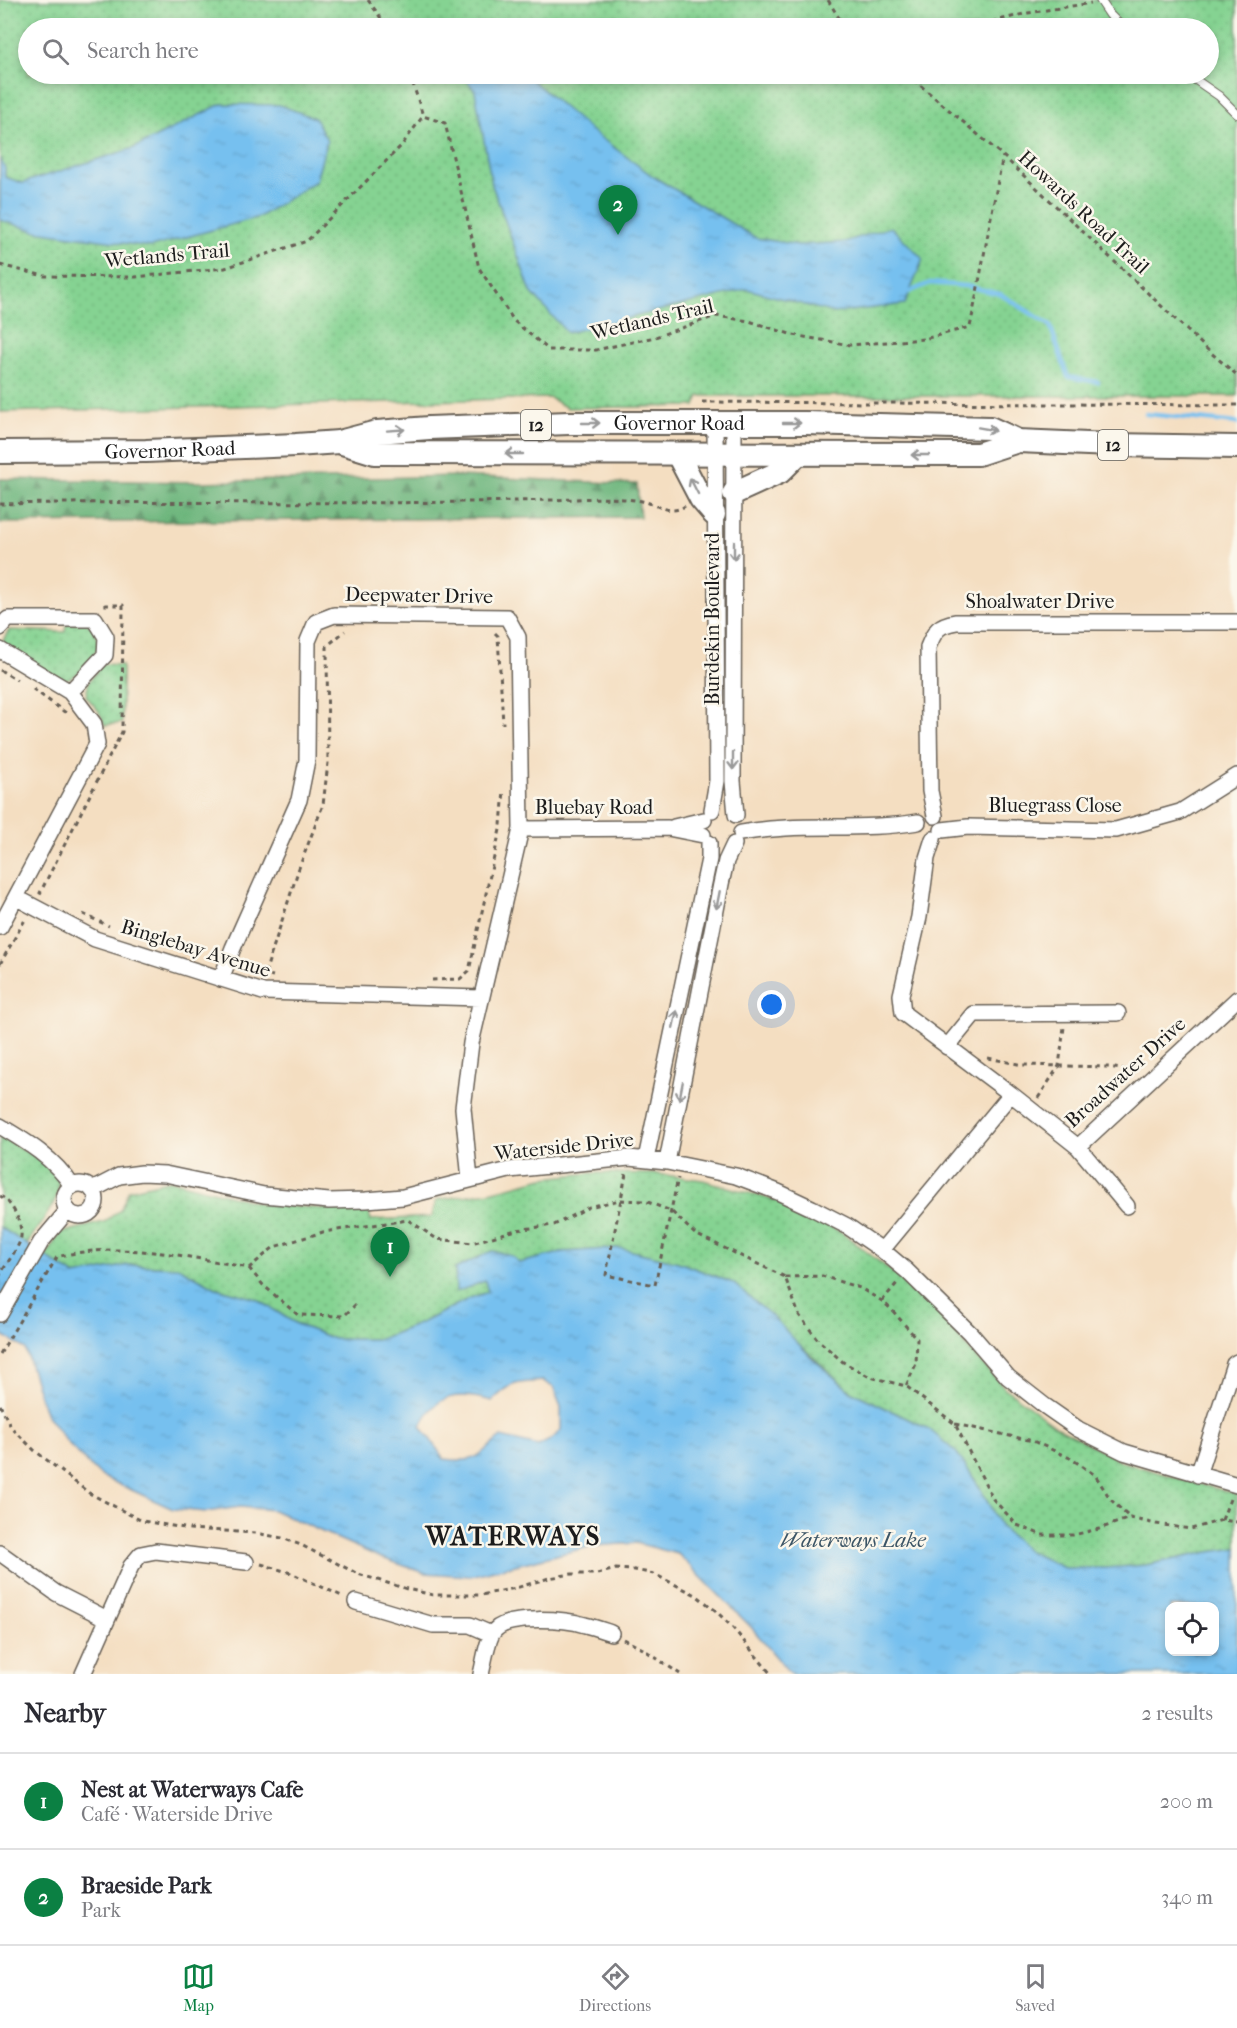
<!DOCTYPE html>
<meta charset="utf-8">
<style>
:root{--surface:#fff;--page:#f2f2f3;--text:#2b2b33;--muted:#7c7c81;--line:#e1e1e2;--accent:#0b8043}
body{margin:0;font-family:"IM FELL French Canon",serif;background:var(--page);color:var(--text)}
.controls{position:absolute;right:18px;bottom:18px;display:grid;overflow:hidden;border-radius:12px;box-shadow:0 3px 9px #0003}
.controls button{width:54px;height:54px;display:grid;place-items:center;padding:0;border:0;border-bottom:2px solid var(--line);background:var(--surface);color:var(--text);font:30px sans-serif}
.you{position:absolute;left:772px;top:1005px;width:21px;height:21px;margin:-15px;border:4px solid #fff;border-radius:50%;background:#1a73e8;box-shadow:0 0 0 9px #1a73e833}
.badge{display:grid;place-items:center;width:39px;height:39px;border-radius:50%;background:var(--accent);color:#fff;font-size:20px;font-weight:700}
.pin{position:absolute;translate:-50% -50px;filter:drop-shadow(0 2px 3px #0008)}
.pin::after{content:'';position:absolute;top:32px;width:21px;height:18px;background:inherit;clip-path:polygon(0 0,100% 0,50% 100%)}
.list{margin:0;padding:0;list-style:none}
h2{display:flex;justify-content:space-between;align-items:center;height:78px;margin:0;padding:0 24px;font-size:26px}
h2 small{font-size:20px;font-weight:400;color:var(--muted)}
.list li{display:grid;grid-template-columns:39px 1fr auto;gap:18px;align-items:center;box-sizing:border-box;height:96px;padding:0 24px;border-top:2px solid var(--line)}
.list b{display:block;font-size:22px;white-space:nowrap}
.list p{margin:0;font-size:20px;white-space:nowrap;color:var(--muted)}
.list em{font-size:20px;font-style:normal;color:var(--muted)}
.icon{flex:none;width:33px;height:33px;fill:none;stroke:currentColor;stroke-width:2;stroke-linecap:round;stroke-linejoin:round}
.map{position:relative;flex:none;width:1237px;height:1674px;overflow:hidden}
.search{position:absolute;background:var(--surface);box-shadow:0 3px 9px #0003;left:18px;right:18px;top:18px;height:66px;display:flex;align-items:center;gap:15px;box-sizing:border-box;padding:0 21px;border-radius:33px;color:var(--muted);font-size:22px}
.sheet{height:270px;background:var(--surface)}
nav{display:flex;justify-content:space-around;align-items:center;box-sizing:border-box;height:84px;border-top:2px solid var(--line);background:var(--surface);font-size:16px;color:var(--muted)}
nav a{display:grid;justify-items:center;gap:3px}
nav .on{color:var(--accent)}
.map>svg:first-child{display:block}
.forest{fill:url(#forest-firs);stroke:#44684c;stroke-width:1.5}
.park{fill:url(#park-dots);stroke:#507857;stroke-width:1.5;fill-rule:evenodd}
.water{fill:url(#water-ripples);stroke:#496e86;stroke-width:1.5;fill-rule:evenodd}
.lines{fill:none;stroke-linecap:round;stroke-linejoin:round}
.stream{stroke:#76c0ef;stroke-width:4.5}
.lane-casing{stroke:#686056;stroke-width:10}
.street-casing{stroke:#686056;stroke-width:18}
.primary-casing{stroke:#686056;stroke-width:26}
.path{stroke:#686056;stroke-width:3;stroke-dasharray:4.5 4.5;stroke-linecap:butt}
.lane{stroke:#fff;stroke-width:8}
.street{stroke:#fff;stroke-width:15}
.primary{stroke:#fff;stroke-width:22}
.oneway{stroke:#999}
.labels{text-anchor:middle;stroke-width:5;stroke-linejoin:round;paint-order:stroke}
.shield{fill:#fbf7ec;stroke:#5f5e5a;stroke-width:1.5}
.shield-label{font-size:18px;font-weight:bold;fill:#1c1c1c}
.street-label{font-size:20px;fill:#1c1c1c;stroke:#fbf7ec}
.water-label{font-size:21px;font-style:italic;fill:#3c5566;stroke:#fbf7ec}
.district-label{font-size:26px;font-weight:bold;letter-spacing:1.5px;fill:#1c1c1c;stroke:#fbf7ec}
</style>
<div class="map">
<svg width="1237" height="1674" viewBox="0 0 1237 1674">
<defs>
<pattern id="forest-firs" width="22" height="20" patternUnits="userSpaceOnUse" patternTransform="scale(1.5)"><rect width="22" height="20" fill="#6cb57c"/><path d="M5 1l3.5 6h-7zM16 11l3.5 6h-7z" fill="#589265"/></pattern>
<pattern id="park-dots" width="8" height="8" patternUnits="userSpaceOnUse" patternTransform="scale(1.5)"><rect width="8" height="8" fill="#85d392"/><path d="M2 2h.1M6 6h.1" fill="none" stroke="#72b57d" stroke-width="1.8" stroke-linecap="round"/></pattern>
<pattern id="water-ripples" width="26" height="14" patternUnits="userSpaceOnUse" patternTransform="scale(1.5)"><rect width="26" height="14" fill="#76c0ef"/><path d="M2 4q2-2 4 0t4 0M15 11q2-2 4 0t4 0" fill="none" stroke="#66a4cc"/></pattern>
</defs>
<rect width="100%" height="100%" fill="#fbf7ec"/>
<filter id="ink" filterUnits="userSpaceOnUse"><feTurbulence type="fractalNoise" baseFrequency=".0167" numOctaves="2"/><feDisplacementMap in="SourceGraphic" scale="12" xChannelSelector="R" yChannelSelector="G"/><feConvolveMatrix kernelMatrix="1 2 1 2 8 2 1 2 1" color-interpolation-filters="sRGB"/></filter>
<filter id="wash" filterUnits="userSpaceOnUse"><feTurbulence type="fractalNoise" baseFrequency=".008" numOctaves="4" result="noise"/><feDisplacementMap in="SourceGraphic" scale="24" xChannelSelector="R" yChannelSelector="G"/><feGaussianBlur stdDeviation="1.35" result="paint"/><feColorMatrix in="noise" values="0 0 0 0 0 0 0 0 0 0 0 0 0 0 0 0 0 1.4 0 .05"/><feComposite in="paint" operator="in"/></filter>
<g filter="url(#wash)">
<rect width="100%" height="100%" fill="#f4dec1"/>
<path class="forest" d="M458 476 637 484 640 517 0 523V479L198 482Z"/>
<path class="park" d="M0 0H1237V396H699L695 406 567 408 550 398 0 412ZM28 28H1208V74H28Z
M87 623 95 629 99 646C90 661 79 680 60 680L8 651 3 640 9 630 65 632 66 624Z
M103 664 122 665V723L105 725 98 710 86 696 89 681Z
M0 1137 34 1155 59 1178C61 1204 38 1223 27 1245L0 1227Z
M591 1173 657 1174 703 1180 777 1201 841 1232 935 1305 966 1346 1005 1388 1057 1427 1123 1462 1184 1480 1237 1494V1548L1209 1552 1146 1565 1106 1568H1064L1027 1551 1001 1527 980 1488 929 1429 850 1391 733 1283 678 1262 619 1248 564 1252 519 1263 492 1251 455 1269 485 1281 489 1292 470 1298 421 1323 380 1339H334L296 1324 257 1299 216 1288 178 1267 128 1265 75 1276 45 1257 60 1233 104 1222 120 1210 129 1190 171 1180 262 1204 327 1209H368L371 1220 432 1217 436 1200 490 1192 543 1178Z"/>
<path class="water" d="M462 74H521L528 77 593 132 654 177 756 238 799 245 844 242 891 227 923 259 905 304 834 313 747 289 567 333 531 292 492 185 475 91Z
M221 104 279 105 315 118 327 140 316 181 259 217 151 247 35 231 0 220V159L5 168V177L22 183 134 148Z
M0 1227 75 1276 128 1265 178 1267 216 1288 257 1299 296 1324 334 1339H380L421 1323 470 1298 488 1292 485 1281 456 1292 455 1269 492 1251 512 1256 519 1263 564 1252 619 1248 678 1262 733 1283 773 1317 811 1357 850 1391 929 1429 957 1453 980 1488 1001 1527 1028 1551 1064 1568H1106L1146 1565 1209 1552 1237 1548V1674H793L788 1671 751 1627 678 1554 636 1543 593 1546 470 1576 425 1573 379 1557 273 1510 240 1507 206 1512 173 1509 101 1476 70 1446 45 1413 25 1349 0 1333ZM543 1381 553 1387 561 1407V1430L552 1439 538 1446 501 1437C477 1455 479 1464 444 1459L421 1426C436 1392 460 1392 492 1401 514 1380 514 1384 543 1381ZM1170 1606H1214V1652H1170Z"/>
<g class="lines">
<path class="stream" d="M904 292H909L930 283 966 286 1000 294 1050 325 1068 377 1098 382
M1146 414 1237 423"/>
</g>
</g>
<g filter="url(#ink)">
<g class="lines">
<g class="lane-casing">
<path id="lane" d="M1100 0 1110 15 1123 28
M1187 74 1219 96 1237 114"/>
</g>
<g class="street-casing">
<path id="street" d="M734 423 733 781 736 815
M0 628 8 619H95L106 637 105 655 70 692
M0 650 70 692 94 724 97 744 0 927
M712 810 717 781 715 423
M935 816 930 791 928 647C935 630 938 625 956 622H1237
M674 827 704 820
M521 829 668 828 703 835
M942 830 968 827 1116 830 1180 812 1237 776
M741 833C799 822 859 832 918 822
M933 839 927 858 919 917 901 995 903 1013 1011 1094 1078 1147 1237 999
M17 898 95 939 263 992 481 998
M221 979 233 948 299 800 307 760 308 641 316 622 334 615 507 617 518 637 521 829 471 1043 463 1108 470 1180
M947 1047 974 1014 1118 1013
M0 1126C27 1142 55 1159 72 1186
M1078 1147 1127 1206
M646 1159 709 859V843
M667 1162 721 884 726 861 734 844
M64 1200a16 16 0 1 1 32 0a16 16 0 1 1-32 0Z
M92 1190 119 1176 142 1173 165 1174 264 1195 329 1201 366 1200 403 1197 509 1170 629 1158 667 1162 736 1176 778 1192 812 1208 847 1226 882 1250 907 1271 970 1333 1008 1377 1045 1406 1078 1429 1124 1452 1237 1485
M882 1250 1011 1094
M0 1314 41 1242 68 1210
M1198 1475 1234 1364 1237 1362
M0 1553 56 1593 107 1619
M356 1602 433 1625H470L491 1634
M83 1674 131 1566 141 1554 156 1551 246 1562
M481 1674C484 1663 487 1638 495 1630 509 1615 565 1619 585 1625 594 1627 602 1630 611 1633"/>
</g>
<g class="primary-casing">
<g id="primary">
<path d="M339 442 375 453 978 454 1018 441"/>
<path id="s1" d="M0 452 146 451 296 445 339 442 377 432 429 428 569 423H805L990 428 1018 441 1111 445 1237 447"/>
<path d="M678 455 701 499 714 514"/>
<path d="M734 493 780 472 797 455"/>
</g>
</g>
<path class="path" d="M368 0 388 28
M828 0 845 28
M966 28 1028 13 1091 3
M410 74 423 116
M907 74 1003 156 1210 352 1237 375
M0 265 44 276 135 277 225 268 307 241 402 145 423 116 445 123 479 268 514 321 549 350H596L655 337 716 316 749 321 793 335 850 345 924 339 970 327C982 270 991 213 1003 156
M702 402 1237 405
M0 504C184 500 368 506 551 500 582 499 612 496 642 501 657 504 670 516 685 506
M495 633 498 636 503 724
M0 670 17 680
M33 689 66 713
M42 894 40 893 122 732 123 605H101
M83 914 109 926
M0 964 26 918
M244 969 273 976
M265 973 299 868 323 805 328 763 327 646 345 631
M432 980 460 979 469 971 501 825 504 790
M988 1058 1023 1065 1109 1067 1139 1072
M1038 1098 1059 1066 1064 1027
M626 1174 606 1275 655 1285 678 1178
M0 1196C13 1202 25 1228 20 1241 15 1253 6 1264 0 1275
M249 1268 263 1285 298 1315 344 1316 355 1305
M785 1277 822 1276 860 1288 882 1301 892 1310 917 1339 916 1364 906 1386
M882 1301 898 1282
M0 1354 57 1257C117 1241 188 1256 249 1268L274 1247 323 1232 408 1220 437 1239 472 1243 516 1230 554 1225 589 1207 620 1200 645 1201 671 1211 695 1234 785 1277 799 1315 818 1340 843 1362 870 1377 906 1386 955 1424 993 1499 1017 1525 1042 1535H1073L1099 1529 1130 1518 1156 1524 1191 1529 1222 1520 1237 1522
M0 1405 11 1427 34 1450 89 1493 142 1521 190 1529 256 1533 282 1538 301 1545 358 1574 407 1589 433 1595H481L516 1588 549 1578 572 1574H597L616 1569 635 1570 654 1574 696 1595 715 1610 733 1628 771 1674
M955 1424 1033 1441 1070 1458 1095 1475 1111 1500 1129 1517
M1222 1520 1230 1499
M261 1564 291 1573 344 1597
M623 1639 643 1649 680 1674"/>
<use href="#lane" class="lane"/>
<use href="#street" class="street"/>
<use href="#primary" class="primary"/>
</g>
<defs><path id="oneway-shaft" d="M-6 0H5M1.5-3L5.5 0L1.5 3" fill="none" stroke-width="1.6" stroke-linecap="round" stroke-linejoin="round" transform="scale(1.5)"/></defs>
<g class="oneway">
<use href="#oneway-shaft" transform="translate(591 423)"/>
<use href="#oneway-shaft" transform="translate(792 423)"/>
<use href="#oneway-shaft" transform="translate(987 429) rotate(10)"/>
<use href="#oneway-shaft" transform="translate(396 430) rotate(-4)"/>
<use href="#oneway-shaft" transform="translate(514 454) rotate(-180)"/>
<use href="#oneway-shaft" transform="translate(920 455) rotate(180)"/>
<use href="#oneway-shaft" transform="translate(694 486) rotate(-117)"/>
<use href="#oneway-shaft" transform="translate(734 551) rotate(90)"/>
<use href="#oneway-shaft" transform="translate(733 761) rotate(90)"/>
<use href="#oneway-shaft" transform="translate(718 900) rotate(101)"/>
<use href="#oneway-shaft" transform="translate(675 1019) rotate(-78)"/>
<use href="#oneway-shaft" transform="translate(681 1091) rotate(101)"/>
</g>
</g>
<g class="labels">
<g class="shield">
<rect x="521" y="410" width="30" height="30" rx="4.5"/>
<rect x="1098" y="430" width="30" height="30" rx="4.5"/>
</g>
<g class="shield-label">
<text x="536" y="431">12</text>
<text x="1113" y="451">12</text>
</g>
<g class="street-label">
<text transform="translate(1084 212) rotate(43)" y="7">Howards Road Trail</text>
<text transform="translate(167 255) rotate(-5)" y="7">Wetlands Trail</text>
<text transform="translate(652 319) rotate(-13)" y="7">Wetlands Trail</text>
<text dy="7" stroke="none"><textPath href="#s1" startOffset="681">Governor Road</textPath></text>
<text dy="7" stroke="none"><textPath href="#s1" startOffset="170">Governor Road</textPath></text>
<text transform="translate(419 595) rotate(1)" y="7">Deepwater Drive</text>
<text x="1040" y="608">Shoalwater Drive</text>
<text transform="translate(712 619) rotate(-90)" y="7">Burdekin Boulevard</text>
<text x="1055" y="812">Bluegrass Close</text>
<text x="594" y="814">Bluebay Road</text>
<text transform="translate(196 948) rotate(17)" y="7">Binglebay Avenue</text>
<text transform="translate(1125 1072) rotate(-42)" y="7">Broadwater Drive</text>
<text transform="translate(564 1146) rotate(-6)" y="7">Waterside Drive</text>
</g>
<g class="water-label">
<text x="853" y="1547">Waterways Lake</text>
</g>
<g class="district-label">
<text x="513" y="1545">WATERWAYS</text>
</g>
</g>
</svg>
<div class="controls">
<button><svg class="icon" aria-label="locate" viewBox="0 0 24 24"><circle cx="12" cy="12" r="6"/><path d="M12 2v4M12 18v4M2 12h4M18 12h4"/></svg></button>
</div>
<div class="you"></div>
<div class="pin badge" style="left:390px;top:1277px">1</div>
<div class="pin badge" style="left:618px;top:235px">2</div>
<div class="search"><svg class="icon" aria-label="search" viewBox="0 0 24 24"><circle cx="10" cy="10" r="6"/><path d="M15 15l6 6"/></svg>Search here</div>
</div>
<section class="sheet">
<h2>Nearby<small>2 results</small></h2>
<ul class="list">
<li><span class="badge">1</span><div><b>Nest at Waterways Cafe</b><p>Café · Waterside Drive</p></div><em>200 m</em></li>
<li><span class="badge">2</span><div><b>Braeside Park</b><p>Park</p></div><em>340 m</em></li>
</ul>
</section>
<nav>
<a class="on"><svg class="icon" aria-label="map" viewBox="0 0 24 24"><path d="M3 6l6-2 6 2 6-2v14l-6 2-6-2-6 2zM9 4v14M15 6v14"/></svg>Map</a>
<a><svg class="icon" aria-label="directions" viewBox="0 0 24 24"><path d="M12 3l9 9-9 9-9-9zM9 14v-3h6M13 9l2 2-2 2"/></svg>Directions</a>
<a><svg class="icon" aria-label="saved" viewBox="0 0 24 24"><path d="M7 4h10v16l-5-4-5 4z"/></svg>Saved</a>
</nav>
